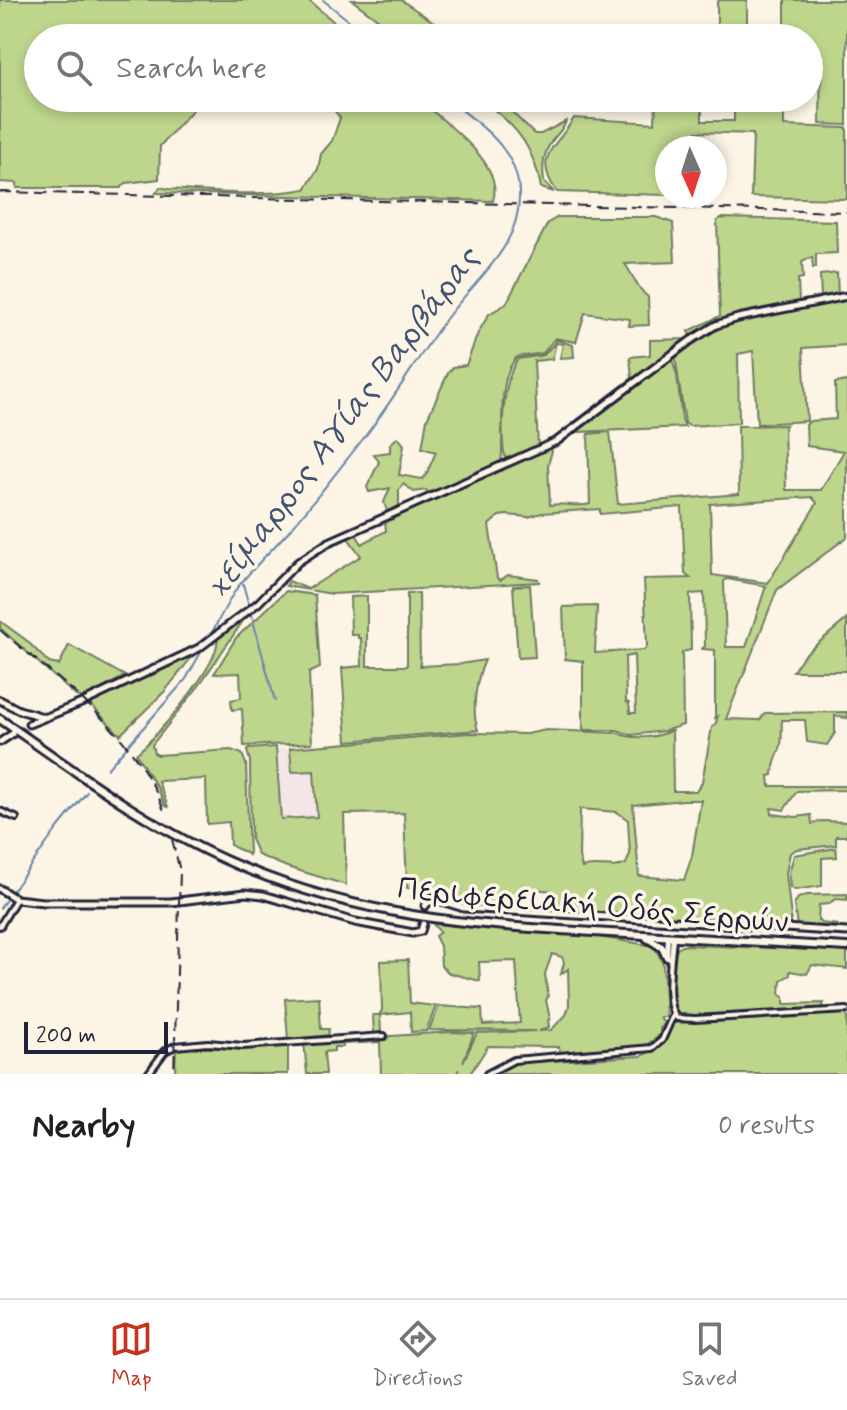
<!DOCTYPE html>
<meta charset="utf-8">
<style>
:root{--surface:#fff;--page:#f6f6f6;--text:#202124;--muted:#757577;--line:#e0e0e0;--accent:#c8321e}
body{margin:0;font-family:Mynerve,sans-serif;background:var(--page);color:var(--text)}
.compass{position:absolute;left:655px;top:136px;width:72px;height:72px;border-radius:50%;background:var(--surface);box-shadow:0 4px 12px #0003;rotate:177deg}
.scale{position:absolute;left:24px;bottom:20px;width:144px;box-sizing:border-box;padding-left:8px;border:4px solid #22223b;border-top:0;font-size:22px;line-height:28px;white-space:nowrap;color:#22223b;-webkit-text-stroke:6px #fcf5e5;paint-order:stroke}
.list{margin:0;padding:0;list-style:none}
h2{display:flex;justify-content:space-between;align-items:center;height:104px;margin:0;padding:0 32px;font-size:34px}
h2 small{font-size:26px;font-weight:400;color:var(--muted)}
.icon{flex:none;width:44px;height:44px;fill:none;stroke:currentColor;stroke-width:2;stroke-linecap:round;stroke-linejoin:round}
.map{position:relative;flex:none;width:847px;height:1074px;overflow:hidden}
.search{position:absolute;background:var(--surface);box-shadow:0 4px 12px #0003;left:24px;right:24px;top:24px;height:88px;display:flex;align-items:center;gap:20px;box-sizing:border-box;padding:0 28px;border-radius:44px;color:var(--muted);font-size:30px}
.sheet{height:224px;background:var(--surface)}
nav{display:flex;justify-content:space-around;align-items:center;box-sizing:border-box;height:112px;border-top:2px solid var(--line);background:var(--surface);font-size:22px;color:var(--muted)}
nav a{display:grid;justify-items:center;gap:4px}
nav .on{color:var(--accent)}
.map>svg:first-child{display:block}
.built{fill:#f4e5e7}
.green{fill:#bed68c;stroke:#707c64;stroke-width:2;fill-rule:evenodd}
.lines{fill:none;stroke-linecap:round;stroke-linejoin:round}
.stream{stroke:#6984a9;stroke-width:2}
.street-casing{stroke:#22223b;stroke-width:10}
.secondary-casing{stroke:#22223b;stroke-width:11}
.primary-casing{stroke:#22223b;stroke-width:12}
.street{stroke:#fcf5e5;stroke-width:4}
.secondary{stroke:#fcf5e5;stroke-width:5}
.primary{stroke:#fcf5e5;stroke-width:6}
.rail{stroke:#22223b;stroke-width:2;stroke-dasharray:12 6;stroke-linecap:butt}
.labels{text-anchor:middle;stroke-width:7;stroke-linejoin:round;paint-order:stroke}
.street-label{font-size:32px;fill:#22223b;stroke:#fcf5e5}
.water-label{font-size:34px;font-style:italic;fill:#455372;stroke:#fcf5e5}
</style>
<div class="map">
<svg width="847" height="1074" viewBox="0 0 847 1074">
<rect width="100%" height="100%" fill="#fcf5e5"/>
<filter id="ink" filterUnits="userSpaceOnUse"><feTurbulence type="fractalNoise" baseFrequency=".0125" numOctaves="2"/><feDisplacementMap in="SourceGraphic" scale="16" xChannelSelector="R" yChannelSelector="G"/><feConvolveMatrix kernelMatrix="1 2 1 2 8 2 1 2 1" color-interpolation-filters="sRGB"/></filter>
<g filter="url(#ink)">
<path class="built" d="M290 748 292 772 314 771 317 817 281 819 277 749Z"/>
<path class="green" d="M0 0H308L353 38H302L294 31 290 38H38V98H220L197 105 160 146 159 179 126 183 121 188H17V183L0 182Z
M352 0H401L457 38H399C388 25 367 12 352 0Z
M719 0H747V38H717V3Z
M785 0H847V125L820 124 821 53 809 52V38H785Z
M319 98H327L345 110 354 98H418C444 123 505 162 493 201L156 193 160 187 169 189C214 192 262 197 305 189L318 169 321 154 332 141 340 118 334 110Z
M479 98H498L534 134H541L566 121C564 128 560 131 555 137 543 151 542 165 544 182L554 192 541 188C533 143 514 124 479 98Z
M656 98H702V121H734V98H784V126L847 128V199L751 197 753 134 697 132 695 148H667V195L557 192C532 156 556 148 574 118L655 123Z
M558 217H656L673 223 675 262 625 264C633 275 638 290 648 297L649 325 629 326 630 319 585 313 576 342 555 338 543 353 517 357C495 380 505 437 501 464L430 493 426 490 414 492 403 484 399 490V507L387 511 384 502 390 488 369 492 367 487 379 462 374 454 390 452V444L398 437 404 445 399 475 422 479 426 475 436 452 422 448 427 419 448 373 453 367 466 365 478 333 489 314 506 304 548 223Z
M721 218 836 221 837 253 816 254V268H813L812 257 802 262 803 278 798 279 799 303 728 317 690 338 689 331 720 316 717 221Z
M837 273 838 296 821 299 820 275Z
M847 299V345L803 348 807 421 757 424 753 351 738 354 739 423 689 426 685 423 675 356 719 326Z
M687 339 573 427V423L632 378 630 357 650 355V340Z
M557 340 573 345 574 357 560 358 563 344 556 343 552 359 534 361 538 447 506 461C499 436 503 379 518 359L544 355Z
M672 359 677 375 682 420 685 427 577 432Z
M847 381V537L777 590 726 719 760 720 765 713 847 712V718L835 716V733L827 745 807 742 805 720H782C781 730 783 739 780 749 777 758 773 764 773 775L769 776 770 786H847V790L797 791 784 810 771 808 772 814 796 817 811 815 812 824 821 821 847 822V836H836V845L797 849 790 853 786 873 791 918 790 924H768L765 918H763L765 924 670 918 664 913V917L554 910 553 891 522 888 516 908 461 905 427 891 407 888 404 813 344 814 346 885 287 867 258 855 251 839 250 761 247 751 249 749 276 747 281 819 317 817 314 771 292 772 290 748 469 733 527 734 546 730 618 733C633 740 657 738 672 730L673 791H696L702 782 712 727 715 725 718 716 715 718V650L702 649 705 646 704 593 690 594 691 650 682 652 683 725 664 731 632 735 617 730H583V661L565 659 563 607 597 606 595 653 644 650 647 646 644 579 690 578 685 574 682 507 600 514V509L542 513 528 517 507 515 499 516 489 525 497 578 500 580 508 575 538 579 539 582 332 594 286 586 289 581 308 589 361 556 348 538 308 559 289 574 283 585V582C302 553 336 541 367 527L356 534 362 544 386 531 385 522 375 526 374 524 549 447 552 451 548 465 550 505C563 502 576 508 590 504L588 434 610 432 618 504 739 494 738 426 786 425 784 428 786 490H821L844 451 807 446 806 425 810 421 836 419 835 383ZM812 497 817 503 768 583 712 575 710 504ZM727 579 766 586 746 647H726L724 581ZM634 655 636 713H630L629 703 626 702 625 657ZM684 800H701L692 856 684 880 639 876 633 805ZM580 809 617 812 628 820 630 854 626 864C612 871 596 862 582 868L579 856Z
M530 585 535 657 518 658 513 586Z
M286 591 315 595 320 668 309 673 312 743 244 746 242 709 232 710 231 700 241 698 240 673 214 674 236 638Z
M419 593 420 666 460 664 485 660C476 679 471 711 478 730L347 741 342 668 362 666 361 638H358V635H351L350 597 367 596V666H407V594Z
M267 598 243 621 198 687 152 745 154 753 158 755 231 750 242 754 246 764 249 855 230 845 229 822 207 824 206 779 158 781 168 807 165 806 158 789 136 754C156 737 223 662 217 637Z
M847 619V671H793L804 655Z
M0 621 26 640 49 663 59 665 69 645 125 676 85 698 76 696 0 628Z
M198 649 165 691 120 735 89 703Z
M836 848 837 857 822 858V886L795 890 790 888 789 873 794 855Z
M847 894V900L835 899 829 904 819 905 818 920 821 923 838 925V928L797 926 794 905 798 898 807 895Z
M433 924 592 936 654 946 663 963 666 1017H660L664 1023 660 1029V1035L645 1046 560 1052 559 1047 488 1046 470 1074H458V1071L456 1074H381L380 1042 343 1044V1047H334V1051L324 1052 326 1074H307L304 1042 450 1032 474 1033 463 1062 477 1033 536 1031 429 1030 439 1006 482 1009 483 1025 520 1023 516 961 479 962 480 981 449 973 441 966 440 946 435 936 440 932ZM552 954 562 957 564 962 561 974 568 969 569 1006 566 1015 551 1030 539 1031 549 1027 548 1020 550 1019 546 1000 548 997 545 974Z
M686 945 847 951V969L812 965 807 974 790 971V975L781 980 780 994 784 997V1004L824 1003 822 1009 684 1018 675 1011C673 991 669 966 678 947Z
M408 960 410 1003 436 1006 426 1031 411 1032 410 1012 380 1015 381 1032 374 1034 373 1015H379L382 1010 381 961Z
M319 997 321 1029H329L328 1035 288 1040 285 999Z
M847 1012V1074H492L514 1063 641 1056C659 1049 666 1041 673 1023Z
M285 1044 288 1047V1074H175L176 1048C213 1048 248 1049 285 1044Z"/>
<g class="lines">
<path class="stream" d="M323 0 371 38
M243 584 275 701
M210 636C219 620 227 603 237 588 254 566 276 546 294 525 318 497 340 468 363 439 393 401 417 358 446 319 476 278 522 247 519 191 516 146 478 124 447 98
M107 769 186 679 205 645
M0 908 57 829 87 792"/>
<g class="street-casing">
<path id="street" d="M0 811 16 818
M0 926 16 899
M673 937C672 956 663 1006 677 1018L695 1019 847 1010
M667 954 668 937
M148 1074 165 1051 175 1046 208 1043 243 1046 384 1036
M487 1074 514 1060 652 1048 662 1040 673 1015"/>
</g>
<g class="secondary-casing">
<path id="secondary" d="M0 700 19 710 43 717
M29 724 84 702 199 648 258 603 298 562 329 542 557 441 690 341 716 325 738 318 847 296
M0 742 12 734
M0 889 16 899 43 902H171L245 893 263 895 355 922 413 933 421 931 423 924
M425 906 432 898 464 908 847 932"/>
</g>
<g class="primary-casing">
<path id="primary" d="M0 719C76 772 152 829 237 865 359 917 464 924 593 932 677 937 762 942 847 947
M647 938 662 947 667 957"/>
</g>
<use href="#street" class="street"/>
<use href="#secondary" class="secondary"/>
<use href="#primary" class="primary"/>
<path class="rail" d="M0 192 847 212
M0 630C62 683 138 734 165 814
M172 839 180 871 174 1074"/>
</g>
</g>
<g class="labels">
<g class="street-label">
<text transform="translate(593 904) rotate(5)" y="11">Περιφερειακή Οδός Σερρών</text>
</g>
<g class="water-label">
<text transform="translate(341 422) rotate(-53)" y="12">χείμαρρος Αγίας Βαρβάρας</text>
</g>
</g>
</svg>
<svg class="compass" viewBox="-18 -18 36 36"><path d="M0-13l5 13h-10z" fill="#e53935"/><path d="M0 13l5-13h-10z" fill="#757577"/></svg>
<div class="scale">200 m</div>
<div class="search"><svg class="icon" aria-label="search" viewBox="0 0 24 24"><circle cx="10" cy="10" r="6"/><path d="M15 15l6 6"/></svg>Search here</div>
</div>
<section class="sheet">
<h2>Nearby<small>0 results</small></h2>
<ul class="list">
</ul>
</section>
<nav>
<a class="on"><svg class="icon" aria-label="map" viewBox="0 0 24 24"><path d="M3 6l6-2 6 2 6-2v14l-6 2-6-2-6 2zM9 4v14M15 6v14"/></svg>Map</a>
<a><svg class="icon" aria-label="directions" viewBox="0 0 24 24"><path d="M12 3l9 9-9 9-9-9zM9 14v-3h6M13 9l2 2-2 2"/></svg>Directions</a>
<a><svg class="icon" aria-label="saved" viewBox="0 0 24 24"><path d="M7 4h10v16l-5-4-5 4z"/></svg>Saved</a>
</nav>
